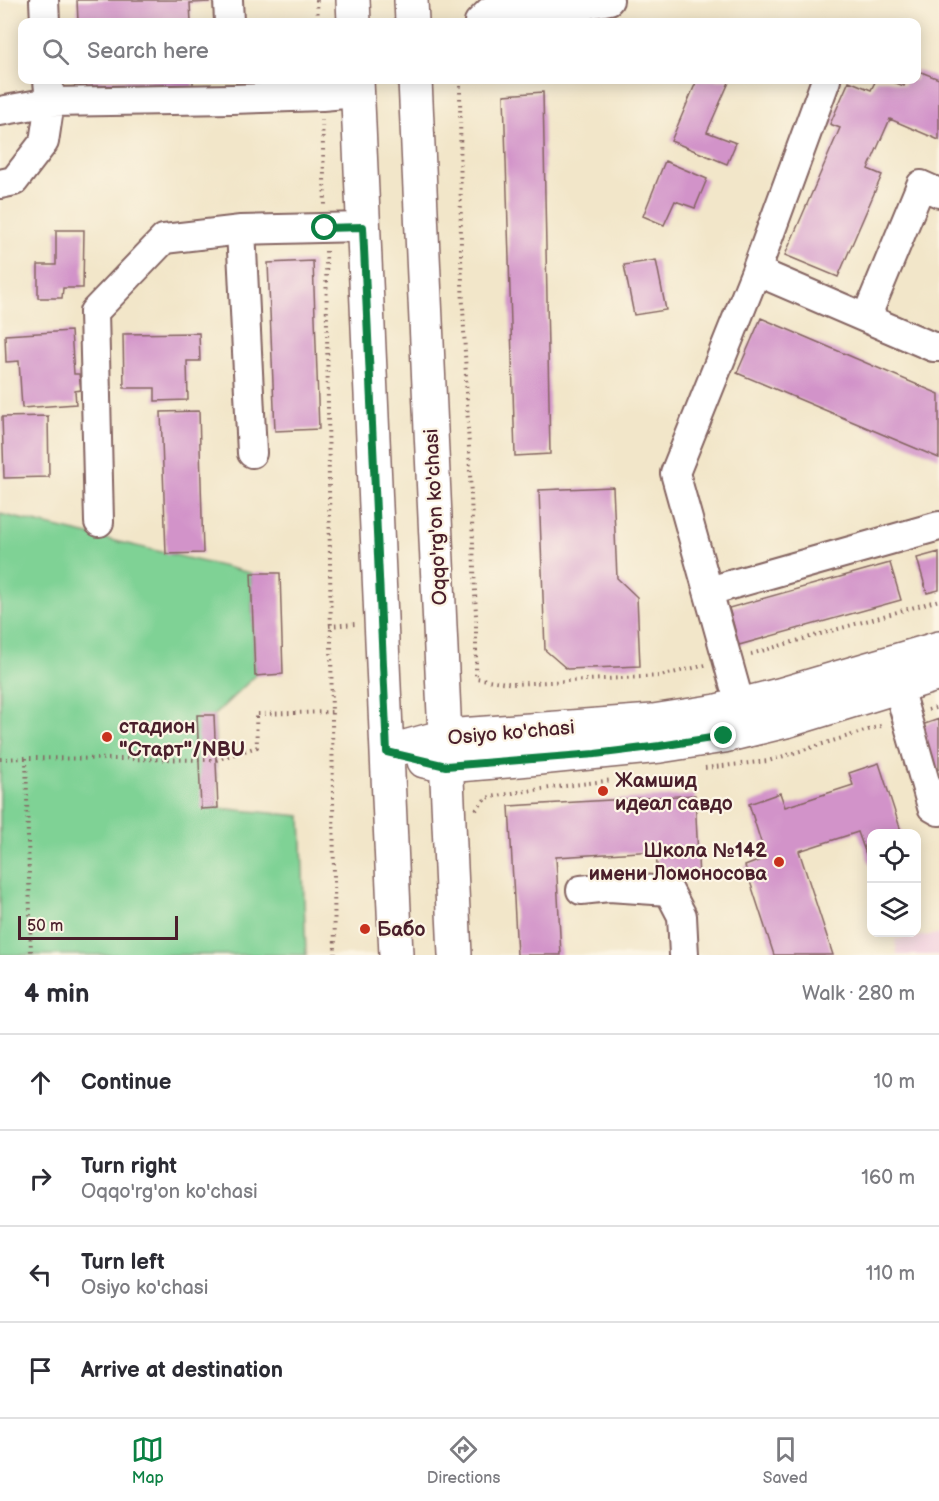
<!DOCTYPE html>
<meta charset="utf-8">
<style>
:root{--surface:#fff;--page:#f2f2f3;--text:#2b2b33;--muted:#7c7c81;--line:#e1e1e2;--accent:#0b8043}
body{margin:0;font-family:"Balsamiq Sans",sans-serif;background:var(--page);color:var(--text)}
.controls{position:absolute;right:18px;bottom:18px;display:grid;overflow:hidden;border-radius:12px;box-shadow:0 3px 15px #0003}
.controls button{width:54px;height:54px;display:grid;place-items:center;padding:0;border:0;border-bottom:2px solid var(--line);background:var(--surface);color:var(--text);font:30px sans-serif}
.scale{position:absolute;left:18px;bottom:15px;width:160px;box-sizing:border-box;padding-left:6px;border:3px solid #4a1f2b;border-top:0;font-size:16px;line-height:21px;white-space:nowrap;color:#4a1f2b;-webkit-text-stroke:4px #fcf5e5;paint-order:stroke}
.stop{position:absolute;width:18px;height:18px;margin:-14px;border:4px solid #0b8043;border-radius:50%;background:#fff}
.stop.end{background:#0b8043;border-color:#fff;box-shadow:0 2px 6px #0008}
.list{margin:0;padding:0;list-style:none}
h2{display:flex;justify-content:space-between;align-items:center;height:78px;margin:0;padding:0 24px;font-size:26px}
h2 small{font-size:20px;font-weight:400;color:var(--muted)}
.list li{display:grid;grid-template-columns:39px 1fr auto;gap:18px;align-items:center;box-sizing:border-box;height:96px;padding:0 24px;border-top:2px solid var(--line)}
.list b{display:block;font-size:22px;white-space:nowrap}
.list p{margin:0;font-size:20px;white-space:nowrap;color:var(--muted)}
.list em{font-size:20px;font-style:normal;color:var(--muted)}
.icon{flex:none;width:33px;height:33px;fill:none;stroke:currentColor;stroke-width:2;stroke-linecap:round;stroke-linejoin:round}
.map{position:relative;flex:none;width:939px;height:955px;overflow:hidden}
.search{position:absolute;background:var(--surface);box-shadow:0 3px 15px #0003;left:18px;right:18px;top:18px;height:66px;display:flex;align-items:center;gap:15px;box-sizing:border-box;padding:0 21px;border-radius:12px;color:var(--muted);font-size:22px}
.sheet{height:462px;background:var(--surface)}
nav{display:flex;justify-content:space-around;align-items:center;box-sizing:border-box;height:84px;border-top:2px solid var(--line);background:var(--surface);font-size:16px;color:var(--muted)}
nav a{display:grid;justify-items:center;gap:3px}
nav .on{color:var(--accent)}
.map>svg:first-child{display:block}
.built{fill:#f2cfe0}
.green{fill:#7fd295;stroke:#647860;stroke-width:1.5}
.building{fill:#d293c9}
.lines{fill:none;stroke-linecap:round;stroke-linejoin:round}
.minor-casing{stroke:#856562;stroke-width:32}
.major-casing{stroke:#856562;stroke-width:36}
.path{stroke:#856562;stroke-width:4;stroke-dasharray:1.5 4.5;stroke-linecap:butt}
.minor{stroke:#fff;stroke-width:28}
.major{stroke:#fff;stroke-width:33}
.route{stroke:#0b8043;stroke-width:8}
.poi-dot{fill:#c8321e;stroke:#fcf5e5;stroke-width:2}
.labels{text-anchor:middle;stroke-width:4.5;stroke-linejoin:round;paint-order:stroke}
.street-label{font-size:20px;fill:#4a1f2b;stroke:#fcf5e5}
.poi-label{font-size:20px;font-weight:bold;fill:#4a1f2b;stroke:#fcf5e5;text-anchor:start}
</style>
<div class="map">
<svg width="939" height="955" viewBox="0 0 939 955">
<rect width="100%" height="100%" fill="#fcf5e5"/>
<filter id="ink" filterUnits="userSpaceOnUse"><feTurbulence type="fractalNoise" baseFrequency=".0167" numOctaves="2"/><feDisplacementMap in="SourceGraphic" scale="12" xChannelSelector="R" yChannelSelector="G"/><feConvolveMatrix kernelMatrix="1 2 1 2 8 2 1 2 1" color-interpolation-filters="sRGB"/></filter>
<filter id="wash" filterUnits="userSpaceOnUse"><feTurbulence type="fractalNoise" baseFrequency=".008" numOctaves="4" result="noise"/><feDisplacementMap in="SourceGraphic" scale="24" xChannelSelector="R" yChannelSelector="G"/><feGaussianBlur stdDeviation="1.35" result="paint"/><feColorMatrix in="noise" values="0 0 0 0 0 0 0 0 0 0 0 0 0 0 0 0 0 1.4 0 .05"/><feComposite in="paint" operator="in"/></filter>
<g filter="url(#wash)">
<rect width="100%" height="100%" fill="#f2e6c9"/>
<path class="built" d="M939 934V955H897L895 939Z"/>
<path class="green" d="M0 514 251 573 255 676 214 715 218 808 301 816 306 955H0Z"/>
<g id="blocks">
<path class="building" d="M77 0H209V2L190 3 191 22H78Z
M610 14V22H507V15Z
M916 70 939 79V140L890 119 868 169 882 175 838 277 785 255 840 128 830 124 849 81 871 90 876 80H888L904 86 906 80H916Z
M80 80H193V89L81 94Z
M697 80H730L707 132 736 143 727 164 671 141Z
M543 92 550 454 515 456 504 95Z
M665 161 707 179 695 208 675 201 664 225 643 216Z
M56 230H84L83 288H63L62 298H38V265H56Z
M656 260 666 310 634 315 624 265Z
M313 261 319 429 275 431 268 263Z
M761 318 939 394V458L737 373Z
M71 331 74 374H79L81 390 75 391 76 404 22 408 19 361 6 362 5 335Z
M199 333 200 361H187L188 400 155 401V388H124L123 334Z
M199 411 203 553 166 554 161 412Z
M48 416 49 477 4 478 2 417Z
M613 487 617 578 637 597 640 666 567 669 545 650 539 490Z
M939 552V590L927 593 917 558Z
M890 563 901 600 739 645 729 608Z
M251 573H280L283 674 255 676Z
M197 715H214L218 808 201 809Z
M939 719V769L933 771 919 726Z
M879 763 902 834H872V871L858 832 799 851 833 955H774L745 866 766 858 749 804 780 793 785 807 853 785 849 773Z
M695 795 699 879 658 881 656 851 556 857 561 955H517L509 806Z"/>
</g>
</g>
<g filter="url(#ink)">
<use href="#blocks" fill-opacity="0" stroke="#856562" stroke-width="1.5"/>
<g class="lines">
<g class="minor-casing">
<path id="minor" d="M44 0 45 22
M228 0 229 22
M479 22 490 11 497 8 589 4 609 0
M826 80 756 271 933 347H939
M0 111 50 102 232 99 322 96 357 93
M0 184 14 181 44 142 50 102 48 80
M866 318 921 185 939 193
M252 453 241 230 363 227
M99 522 94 312 164 239 241 230
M709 591 939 526
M898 687 932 807 939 811
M740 705 675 473 756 271
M581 890 609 887 669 891 682 916 684 955"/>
</g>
<g class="major-casing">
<path id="major" d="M353 0 354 22
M411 0 412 22
M357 80 396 955
M415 80 455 955
M387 752 445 736 653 721 717 711 779 695 939 648
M424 761 446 766 519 760 660 746 724 736 786 721 939 674"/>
</g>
<path class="path" d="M317 0 318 22
M460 80 461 258 476 616V678L513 684 660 676 706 665
M322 119 325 205
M326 251 335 955
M329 626 356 624
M751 654 939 600
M928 710 939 707
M26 758 31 955
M0 759 26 758 216 760 257 747 256 714 332 712
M705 768 768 761 884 725
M476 810 486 798 519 792 612 780"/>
<use href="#minor" class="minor"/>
<use href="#major" class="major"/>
</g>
</g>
<g class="lines" filter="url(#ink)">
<path class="route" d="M325 228 363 227 387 752 446 766 595 754 660 746 724 736"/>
</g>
<g class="poi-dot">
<circle cx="107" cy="737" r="6"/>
<circle cx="603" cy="791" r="6"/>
<circle cx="779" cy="862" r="6"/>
<circle cx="365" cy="929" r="6"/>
</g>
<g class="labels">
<g class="street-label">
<text transform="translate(435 517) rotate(-93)" y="7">Oqqo'rg'on ko'chasi</text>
<text transform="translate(511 732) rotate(-5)" y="7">Osiyo ko'chasi</text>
</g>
<g class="poi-label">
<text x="119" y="733">стадион<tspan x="119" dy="23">"Старт"/NBU</tspan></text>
<text x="615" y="787">Жамшид<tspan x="615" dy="23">идеал савдо</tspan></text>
<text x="767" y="857" text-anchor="end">Школа №142<tspan x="767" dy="23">имени Ломоносова</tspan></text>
<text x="377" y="936">Бабо</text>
</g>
</g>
</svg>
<div class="controls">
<button><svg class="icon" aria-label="locate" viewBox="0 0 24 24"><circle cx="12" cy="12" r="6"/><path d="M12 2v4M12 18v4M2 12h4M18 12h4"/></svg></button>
<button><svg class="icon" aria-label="layers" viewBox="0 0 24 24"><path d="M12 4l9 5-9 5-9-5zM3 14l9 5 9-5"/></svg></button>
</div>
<div class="scale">50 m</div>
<div class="stop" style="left:325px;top:228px"></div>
<div class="stop end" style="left:724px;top:736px"></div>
<div class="search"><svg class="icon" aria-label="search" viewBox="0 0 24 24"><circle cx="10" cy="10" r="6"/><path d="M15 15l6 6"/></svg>Search here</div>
</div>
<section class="sheet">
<h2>4 min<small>Walk · 280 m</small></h2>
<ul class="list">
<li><svg class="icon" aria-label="ahead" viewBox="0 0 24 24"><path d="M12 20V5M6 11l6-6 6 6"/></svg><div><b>Continue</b></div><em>10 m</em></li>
<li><svg class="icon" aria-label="right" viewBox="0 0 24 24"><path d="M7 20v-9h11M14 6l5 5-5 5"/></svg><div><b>Turn right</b><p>Oqqo'rg'on ko'chasi</p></div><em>160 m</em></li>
<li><svg class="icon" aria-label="left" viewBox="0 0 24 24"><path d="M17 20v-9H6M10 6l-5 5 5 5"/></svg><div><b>Turn left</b><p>Osiyo ko'chasi</p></div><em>110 m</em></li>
<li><svg class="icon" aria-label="arrive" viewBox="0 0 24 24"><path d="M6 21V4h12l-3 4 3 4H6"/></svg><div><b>Arrive at destination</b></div></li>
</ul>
</section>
<nav>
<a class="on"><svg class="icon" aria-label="map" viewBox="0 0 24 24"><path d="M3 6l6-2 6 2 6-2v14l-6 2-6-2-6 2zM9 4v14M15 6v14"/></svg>Map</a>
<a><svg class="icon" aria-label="directions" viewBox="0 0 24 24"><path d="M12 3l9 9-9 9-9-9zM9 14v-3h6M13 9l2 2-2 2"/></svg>Directions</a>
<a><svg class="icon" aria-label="saved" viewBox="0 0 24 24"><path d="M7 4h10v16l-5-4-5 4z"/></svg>Saved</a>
</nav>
